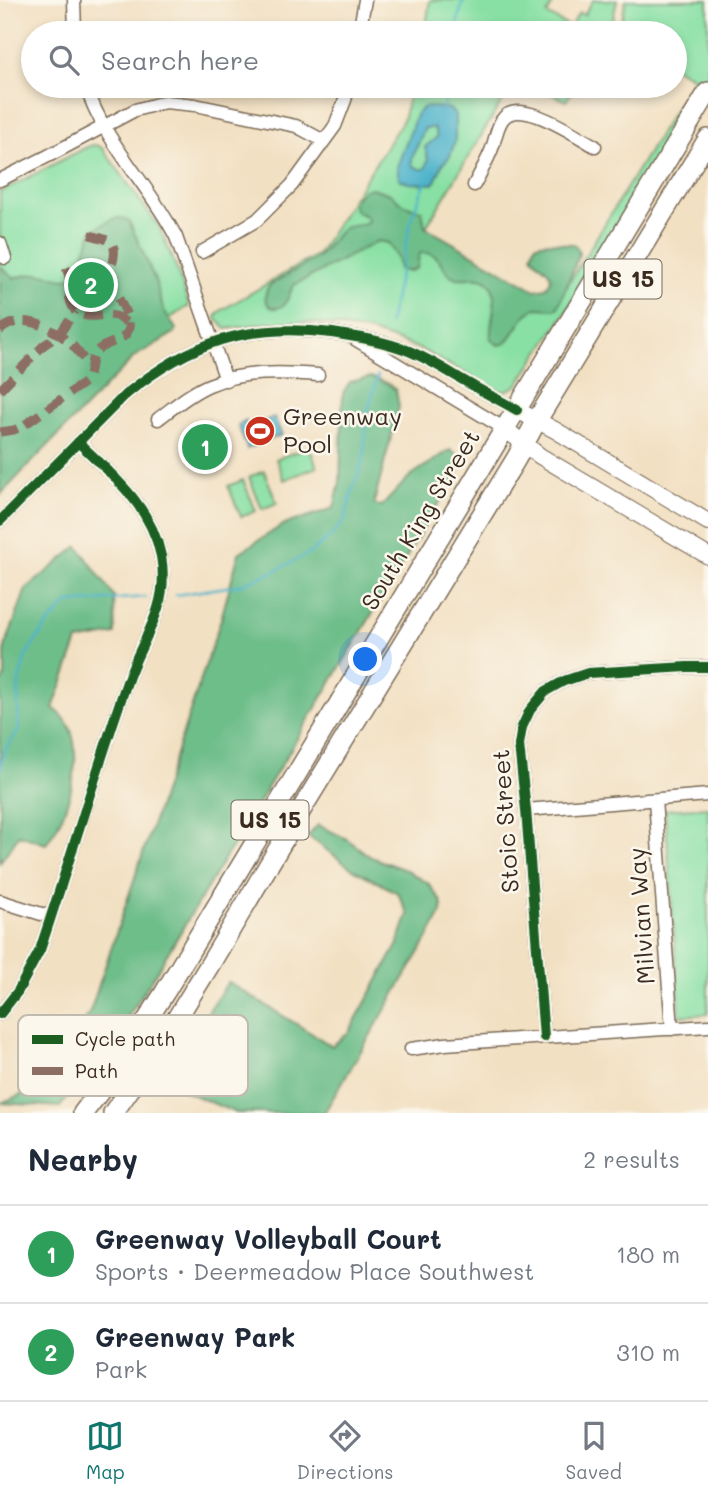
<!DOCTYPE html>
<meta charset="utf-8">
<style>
:root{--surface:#fff;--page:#f2f2f3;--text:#1f2937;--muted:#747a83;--line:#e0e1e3;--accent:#0f766e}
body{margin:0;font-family:Mali,sans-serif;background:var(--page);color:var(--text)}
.you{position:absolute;left:366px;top:660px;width:24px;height:24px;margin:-18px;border:5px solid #fff;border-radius:50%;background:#1a73e8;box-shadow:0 0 0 10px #1a73e833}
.badge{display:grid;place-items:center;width:46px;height:46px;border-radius:50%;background:var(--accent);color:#fff;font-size:23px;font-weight:700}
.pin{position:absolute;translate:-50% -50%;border:4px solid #fff;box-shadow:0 2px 7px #0006}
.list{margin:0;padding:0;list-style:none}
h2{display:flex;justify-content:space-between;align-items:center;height:91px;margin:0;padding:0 28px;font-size:30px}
h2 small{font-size:23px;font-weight:400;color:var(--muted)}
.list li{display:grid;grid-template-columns:46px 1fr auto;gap:21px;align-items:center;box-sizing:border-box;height:98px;padding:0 28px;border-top:2px solid var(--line)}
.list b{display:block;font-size:26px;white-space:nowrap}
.list p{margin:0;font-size:23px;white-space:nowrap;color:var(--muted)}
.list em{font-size:23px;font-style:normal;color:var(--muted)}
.icon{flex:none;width:38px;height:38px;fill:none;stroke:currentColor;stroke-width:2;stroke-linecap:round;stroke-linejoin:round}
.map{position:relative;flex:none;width:708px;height:1113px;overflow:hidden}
.search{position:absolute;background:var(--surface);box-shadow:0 4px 10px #0003;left:21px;right:21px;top:21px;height:77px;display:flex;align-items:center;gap:18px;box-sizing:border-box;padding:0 24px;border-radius:38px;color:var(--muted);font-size:26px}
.sheet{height:287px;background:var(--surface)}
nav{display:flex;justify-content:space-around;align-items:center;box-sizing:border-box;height:98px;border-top:2px solid var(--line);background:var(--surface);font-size:19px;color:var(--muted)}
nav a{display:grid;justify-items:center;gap:4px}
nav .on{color:var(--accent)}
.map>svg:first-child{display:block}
.green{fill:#88e0a4;stroke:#628561;stroke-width:2}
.forest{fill:#6ebe8a;stroke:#547454;stroke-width:2}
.water{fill:#4db3cb;stroke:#446e74;stroke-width:2;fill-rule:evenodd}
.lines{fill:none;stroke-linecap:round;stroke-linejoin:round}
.stream{stroke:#4db3cb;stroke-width:2.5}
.minor-casing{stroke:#7b6a57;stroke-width:15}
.major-casing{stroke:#7b6a57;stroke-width:18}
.highway-casing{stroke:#7b6a57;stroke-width:22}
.minor{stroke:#fff;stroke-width:12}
.major{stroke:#fff;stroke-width:16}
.highway{stroke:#fff;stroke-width:19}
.quiet{stroke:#8d6e63;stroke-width:9;stroke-dasharray:18 9;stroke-linecap:butt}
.cycleway-casing{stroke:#fbf7ec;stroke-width:15}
.cycleway{stroke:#1b5e20;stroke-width:10}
.labels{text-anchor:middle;stroke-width:5;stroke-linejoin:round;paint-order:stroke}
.shield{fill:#fbf7ec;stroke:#75685c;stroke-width:2}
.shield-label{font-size:23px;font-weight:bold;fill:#3b2a1e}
.poi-label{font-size:24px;fill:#3b2a1e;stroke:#fbf7ec;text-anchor:start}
.street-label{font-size:24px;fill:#3b2a1e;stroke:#fbf7ec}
.key{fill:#fbf7ec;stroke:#c1baae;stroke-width:2}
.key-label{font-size:19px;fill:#3b2a1e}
</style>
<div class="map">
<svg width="708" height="1113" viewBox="0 0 708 1113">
<rect width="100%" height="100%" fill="#fbf7ec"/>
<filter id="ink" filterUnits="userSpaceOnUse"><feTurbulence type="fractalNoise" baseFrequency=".0143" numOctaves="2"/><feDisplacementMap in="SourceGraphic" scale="14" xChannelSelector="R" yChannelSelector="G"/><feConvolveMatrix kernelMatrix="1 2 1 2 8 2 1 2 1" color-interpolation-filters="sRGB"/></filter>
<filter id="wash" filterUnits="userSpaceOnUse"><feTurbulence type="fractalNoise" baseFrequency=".00686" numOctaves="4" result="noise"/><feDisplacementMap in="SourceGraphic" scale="28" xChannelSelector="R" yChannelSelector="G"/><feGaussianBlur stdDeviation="1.57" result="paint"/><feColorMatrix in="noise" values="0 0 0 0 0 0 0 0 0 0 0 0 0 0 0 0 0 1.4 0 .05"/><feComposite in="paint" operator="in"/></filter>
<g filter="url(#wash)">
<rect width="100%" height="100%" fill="#f2e0c2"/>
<path class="green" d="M430 0H555L547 14 570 27 579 13 584 15 593 0H617L610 33H425Z
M626 0H708V80L594 270 518 384C511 390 505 392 496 391L426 352 410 345 368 331 309 322 268 323 227 329 216 319 218 313 222 310 318 254 403 120 412 86H511L422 234 554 307 694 78 675 68V33H619Z
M536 86H576L566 101Z
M93 145 99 146 103 149 159 227 175 264 189 306 85 371 0 343V192L87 147Z
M204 434 220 454 223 464 206 471 199 458 192 439Z
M309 447 317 467 284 480 276 459Z
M264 471 277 503 262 509 249 477Z
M243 480 256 511 241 517 228 486Z
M708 807V1014L680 1016 665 810Z"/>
<path class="forest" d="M372 188 390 194 405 205 422 211 425 227 535 290 546 288C560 271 539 268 532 255L535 245C549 239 560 245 574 244L578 249 579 255 558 307 555 309 535 308 525 316 508 341 503 344 498 345 491 339C489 322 498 306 493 290 485 267 463 285 450 275 439 265 441 252 421 253L419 255 417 268C411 271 405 273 399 269L397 257 388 243 378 241 294 285C289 291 289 302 282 306 270 314 259 298 270 285L318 257 341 230 346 227 364 224 368 221 367 217 356 211 353 206C358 195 360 190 372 188Z
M115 218H122L129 221 155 280 164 311 176 329 174 333 134 357 0 495V266L14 278C23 276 32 273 42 274 54 275 68 286 76 271 84 259 87 243 93 230Z
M371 377 387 383 396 390 399 407 375 499V505L382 506 410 476 450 450 458 455 459 470 157 971 110 1045 60 1107 1 1103 40 1087 90 1012 221 619 239 553 283 525 334 508 340 482 343 393 350 382Z
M78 546 114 596 115 634 78 641 53 708C89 731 74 793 58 825 55 831 50 838 46 844L19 835 0 862V684L5 676V647L26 589Z
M318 825 347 839 371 857 408 871 429 884 442 903V911L428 938 324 1113H236L184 1091 164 1078 228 982 332 1046 349 1032 397 946 408 914 398 893 351 868 308 836Z"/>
<path class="water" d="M424 107H435L450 109 455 115V141L450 156 442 165 434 184 408 183 399 179 397 167 417 113ZM425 128H434L437 137 425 147 428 160 425 169H419L412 165V158Z
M274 417 282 435 247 449 238 425 246 421 249 427Z"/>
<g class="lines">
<path class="stream" d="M455 33 463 0
M443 110 446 86
M389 324 412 216 426 181
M176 595 239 585 273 572 310 553 327 540 345 520 351 495 364 457 367 414 378 375
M0 772 4 751 19 730 18 705 19 680 26 655 46 626 68 603 146 597"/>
</g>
</g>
<g filter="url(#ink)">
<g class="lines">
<g class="minor-casing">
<path id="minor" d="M74 0 75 33
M359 33 365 0
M86 86C104 143 149 184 176 237L226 380
M0 180 48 156 135 110 165 102 195 105 296 126 324 141
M474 185C480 174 486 163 491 151 495 142 496 129 502 120 518 95 576 136 595 146
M0 243 5 258
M202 252 257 220 292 185 335 126 345 100 349 86
M355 339 505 429
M158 419C174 407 190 393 209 385 242 371 282 372 318 375
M0 521 125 395C190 342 247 322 332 333 358 337 384 341 409 351 426 358 441 367 456 376 476 388 497 399 517 410
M655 800 672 1029
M526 810 708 795
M0 901 51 917
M0 1014 18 991 40 950C70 861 96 770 127 682 135 657 150 634 158 608 163 592 164 573 161 556 151 506 113 476 78 442
M544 1037 526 810 519 745 522 727 530 710 546 691 564 681 588 673 687 667H708
M411 1049 445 1044 708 1026"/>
</g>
<g class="major-casing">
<path id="major" d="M517 410 555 430 708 522
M505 429 540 456 708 556"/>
</g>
<g class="highway-casing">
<path id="highway" d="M83 1113 110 1078 165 992 708 92
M113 1113 158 1049 209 966 306 802 516 459 537 420 708 139"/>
</g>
<use href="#minor" class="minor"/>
<use href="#major" class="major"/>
<use href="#highway" class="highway"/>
<path class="quiet" d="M66 268C75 286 63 293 75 311 91 322 100 312 115 316 120 317 125 322 130 325
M0 331C21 310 55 328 73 346 79 352 84 360 90 367
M0 390 44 345 59 335 75 311
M0 432 14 430 23 426 85 382C94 372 87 358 99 349 109 341 126 342 129 328 132 314 110 292 111 271 112 263 118 252 112 244 108 238 95 237 87 234"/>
<g class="cycleway-casing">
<path id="cycleway" d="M0 521 125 395C190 342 247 322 332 333 358 337 384 341 409 351 426 358 441 367 456 376 476 388 497 399 517 410
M0 1014 18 991 40 950C70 861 96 770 127 682 135 657 150 634 158 608 163 592 164 573 161 556 151 506 113 476 78 442
M544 1037 526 810 519 745 522 727 530 710 546 691 564 681 588 673 687 667H708"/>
</g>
<use href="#cycleway" class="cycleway"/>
</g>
</g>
<defs>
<g id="stadium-disc" transform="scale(1.575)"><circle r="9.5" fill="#c8321e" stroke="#fbf7ec"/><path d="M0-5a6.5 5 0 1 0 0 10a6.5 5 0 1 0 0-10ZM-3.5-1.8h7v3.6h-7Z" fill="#fff"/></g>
</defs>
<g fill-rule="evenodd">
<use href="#stadium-disc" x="260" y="431"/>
</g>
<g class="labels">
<g class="shield">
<rect x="584.5" y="259.5" width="77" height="39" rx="5"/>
<rect x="231.5" y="800.5" width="77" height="39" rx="5"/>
</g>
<g class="shield-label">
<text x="623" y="287">US 15</text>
<text x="270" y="828">US 15</text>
</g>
<g class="poi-label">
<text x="283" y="425">Greenway<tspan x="283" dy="28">Pool</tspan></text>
</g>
<g class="street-label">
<text transform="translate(421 520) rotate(-59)" y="8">South King Street</text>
<text transform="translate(506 821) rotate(-94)" y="8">Stoic Street</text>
<text transform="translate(642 916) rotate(-94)" y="8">Milvian Way</text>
</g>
</g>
<rect x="18" y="1015" width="230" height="81" rx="10" class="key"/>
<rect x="32" y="1035" width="31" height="9" fill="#1b5e20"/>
<rect x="32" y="1067" width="31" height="8" fill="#8d6e63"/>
<g class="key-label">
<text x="75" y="1046">Cycle path</text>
<text x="75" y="1078">Path</text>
</g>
</svg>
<div class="you"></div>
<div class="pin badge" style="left:205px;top:447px;background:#2e9e5b">1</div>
<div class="pin badge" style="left:91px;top:285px;background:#2e9e5b">2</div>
<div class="search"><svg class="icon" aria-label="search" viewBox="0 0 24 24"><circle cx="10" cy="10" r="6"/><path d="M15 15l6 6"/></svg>Search here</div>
</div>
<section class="sheet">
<h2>Nearby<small>2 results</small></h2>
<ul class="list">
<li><span class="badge" style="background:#2e9e5b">1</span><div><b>Greenway Volleyball Court</b><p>Sports · Deermeadow Place Southwest</p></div><em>180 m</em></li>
<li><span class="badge" style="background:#2e9e5b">2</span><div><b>Greenway Park</b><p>Park</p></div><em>310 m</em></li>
</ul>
</section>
<nav>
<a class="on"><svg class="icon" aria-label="map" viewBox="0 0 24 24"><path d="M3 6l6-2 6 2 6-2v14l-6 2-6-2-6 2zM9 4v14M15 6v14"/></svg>Map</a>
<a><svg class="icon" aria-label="directions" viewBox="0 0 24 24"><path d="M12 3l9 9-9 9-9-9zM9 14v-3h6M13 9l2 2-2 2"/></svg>Directions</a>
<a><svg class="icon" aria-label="saved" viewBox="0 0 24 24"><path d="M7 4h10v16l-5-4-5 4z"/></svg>Saved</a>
</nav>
